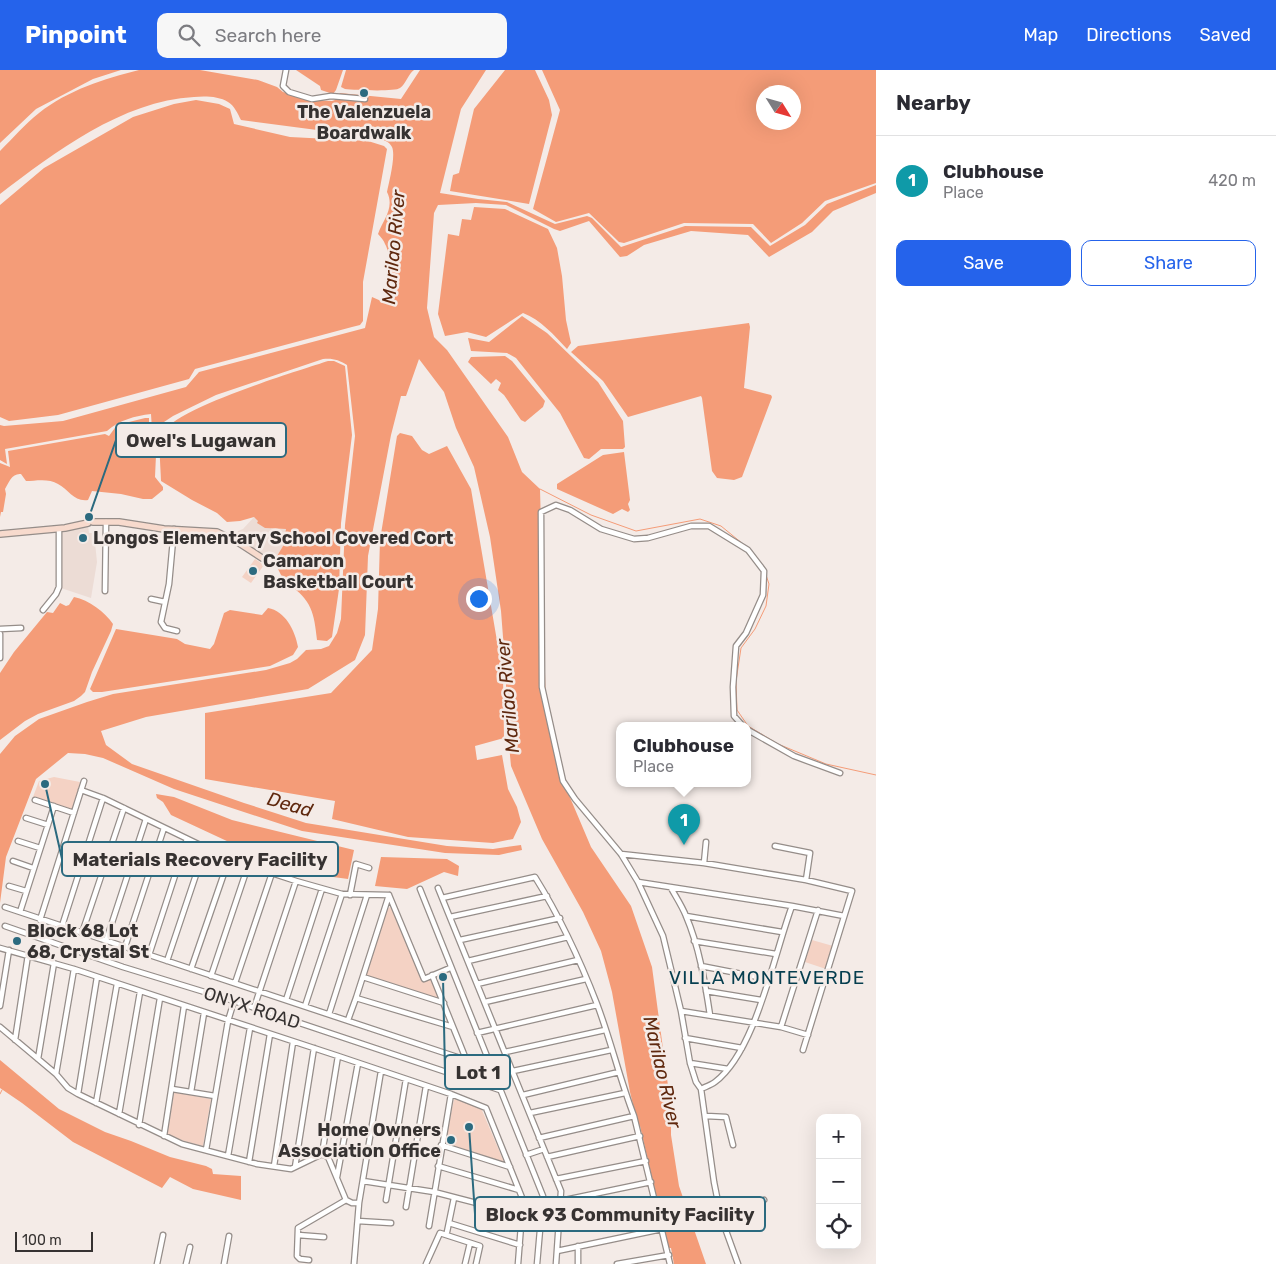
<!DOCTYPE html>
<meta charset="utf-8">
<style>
:root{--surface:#fff;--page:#f7f7f7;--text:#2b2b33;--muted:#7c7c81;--line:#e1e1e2;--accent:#2563eb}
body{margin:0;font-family:Rubik,sans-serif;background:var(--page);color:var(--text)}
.controls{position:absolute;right:15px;bottom:15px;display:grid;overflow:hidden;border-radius:10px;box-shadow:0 5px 20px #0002}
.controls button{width:45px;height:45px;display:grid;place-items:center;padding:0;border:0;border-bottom:1px solid var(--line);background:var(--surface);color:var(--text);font:25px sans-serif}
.compass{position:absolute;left:756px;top:15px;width:45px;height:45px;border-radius:50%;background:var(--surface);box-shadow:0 5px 20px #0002;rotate:127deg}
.scale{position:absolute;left:15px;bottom:12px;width:78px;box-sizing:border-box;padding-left:5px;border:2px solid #363231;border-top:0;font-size:14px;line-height:18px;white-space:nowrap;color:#363231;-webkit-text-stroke:4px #f4ebe7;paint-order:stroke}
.you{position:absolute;left:478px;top:528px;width:18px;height:18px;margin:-12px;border:4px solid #fff;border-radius:50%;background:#1a73e8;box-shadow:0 0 0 8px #1a73e833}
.badge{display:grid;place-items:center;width:32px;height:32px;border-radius:50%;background:var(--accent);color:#fff;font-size:16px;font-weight:700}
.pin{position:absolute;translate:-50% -41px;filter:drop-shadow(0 1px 2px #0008)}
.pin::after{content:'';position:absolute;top:26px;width:18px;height:15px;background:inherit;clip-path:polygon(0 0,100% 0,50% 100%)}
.popup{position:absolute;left:616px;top:652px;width:135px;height:65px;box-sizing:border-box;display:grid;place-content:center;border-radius:10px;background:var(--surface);filter:drop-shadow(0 1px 4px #0005);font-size:16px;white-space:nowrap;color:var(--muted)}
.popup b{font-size:19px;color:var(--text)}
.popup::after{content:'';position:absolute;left:50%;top:100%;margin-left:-10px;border:10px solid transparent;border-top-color:var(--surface)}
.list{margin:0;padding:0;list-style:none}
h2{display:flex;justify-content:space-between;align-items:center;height:65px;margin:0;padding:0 20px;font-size:21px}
h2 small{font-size:16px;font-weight:400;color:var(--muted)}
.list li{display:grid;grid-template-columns:32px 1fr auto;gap:15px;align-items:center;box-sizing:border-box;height:90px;padding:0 20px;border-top:1px solid var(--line)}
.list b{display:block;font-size:19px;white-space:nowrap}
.list p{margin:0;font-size:16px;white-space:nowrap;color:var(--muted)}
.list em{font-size:16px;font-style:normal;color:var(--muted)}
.actions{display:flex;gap:10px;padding:15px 20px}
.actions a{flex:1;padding:11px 0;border:1px solid var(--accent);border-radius:10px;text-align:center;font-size:18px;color:var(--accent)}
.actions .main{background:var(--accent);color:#fff}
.icon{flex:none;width:28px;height:28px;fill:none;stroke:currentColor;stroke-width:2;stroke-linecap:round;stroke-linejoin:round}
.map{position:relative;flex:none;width:876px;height:1194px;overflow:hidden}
header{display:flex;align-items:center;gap:30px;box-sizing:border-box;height:70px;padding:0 25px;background:var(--accent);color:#fff}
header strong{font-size:24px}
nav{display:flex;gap:28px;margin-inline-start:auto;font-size:18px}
.search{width:350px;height:45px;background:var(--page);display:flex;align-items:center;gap:12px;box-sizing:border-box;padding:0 18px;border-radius:10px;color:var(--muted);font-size:19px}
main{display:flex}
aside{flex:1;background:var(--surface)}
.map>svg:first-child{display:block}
.built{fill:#ecdcd5}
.green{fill:#f4d2c4}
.forest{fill:#f49c78;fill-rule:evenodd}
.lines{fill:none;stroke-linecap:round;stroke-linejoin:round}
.stream{stroke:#f49c78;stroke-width:1}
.street-casing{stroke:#958d89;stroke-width:7}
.secondary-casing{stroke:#958d89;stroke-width:8}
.street{stroke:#fff;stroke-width:4.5}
.secondary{stroke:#f7dacd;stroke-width:5.5}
.poi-dot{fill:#2b6a7f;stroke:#f4ebe7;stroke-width:2}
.labels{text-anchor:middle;stroke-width:5;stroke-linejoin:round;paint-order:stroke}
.poi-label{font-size:18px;font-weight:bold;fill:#363231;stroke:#f4ebe7;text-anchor:start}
.street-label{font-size:18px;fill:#363231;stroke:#f4ebe7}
.water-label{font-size:19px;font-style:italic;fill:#5f280e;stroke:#f4ebe7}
.neighbourhood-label{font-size:19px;letter-spacing:1px;fill:#063e4f;stroke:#f4ebe7}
.leader{fill:none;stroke:#2b6a7f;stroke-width:2}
.callout-dot{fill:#2b6a7f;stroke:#f4ebe7;stroke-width:2}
.callout{fill:#f4ebe7;stroke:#2b6a7f;stroke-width:2}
.callout-label{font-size:19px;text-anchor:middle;font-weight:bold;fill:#363231}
</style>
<header>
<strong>Pinpoint</strong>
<div class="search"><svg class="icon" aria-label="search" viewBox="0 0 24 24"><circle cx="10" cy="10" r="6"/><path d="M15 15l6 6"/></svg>Search here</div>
<nav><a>Map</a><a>Directions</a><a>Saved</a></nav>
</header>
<main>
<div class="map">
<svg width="876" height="1194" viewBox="0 0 876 1194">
<rect width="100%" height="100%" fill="#f4ebe7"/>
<path class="built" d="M254 447 272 459H286L283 476 274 491 269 492 255 480 235 467 238 461 243 459Z
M88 455 89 463H94L97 492 91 528 61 518 60 460Z"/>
<path class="green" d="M255 489 264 495 251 513 242 507Z
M54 707 80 712 73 740 33 727 39 711Z
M390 837 393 840 422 912 431 909 439 929 366 905 387 840Z
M812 870 833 876 826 899 805 892Z
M174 1022 211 1029 203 1076 184 1071 167 1064Z
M454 1029 481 1038 504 1092 445 1073Z"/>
<path class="forest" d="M0 0H121L93 9 36 39 0 73Z
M139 0H200L258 10 277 17 283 22 310 30 332 31 335 30 340 23 401 29 420 0H486L461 39 440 123 478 129 507 132 555 154 587 146 592 148 621 177 685 156 751 157 770 176 805 155 827 134 876 115V123L833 141 812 162 769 187 748 165 691 161 644 175 627 186 620 187 589 151 560 161 554 159 506 135 476 133 438 135 434 143 427 238 434 267 447 280 508 367 522 402 540 419 546 639 563 711 591 777 631 836 652 897 671 1038V1065L679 1116 706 1194H674L671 1178H668L640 1056 638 1055 630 1022 612 922 601 881 583 842 542 769 511 696 506 643V606L501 541 490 467 474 397 456 358 444 322 419 289 406 326H401L391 365 368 486 365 565 355 590 308 619 146 647 101 661 106 675 132 694 244 733 306 753 447 776 493 779 521 775 522 780 499 785 445 783 302 761 174 719 103 688 85 684 68 683 36 709 6 787 0 833V684L15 666 39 649 87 632 113 624 266 600 290 593 297 589 306 580 321 579 329 576 337 563 341 549 345 455 355 366 347 295C339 290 333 288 323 289L216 325 173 346 152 360 151 344C135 346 119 350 107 361L5 379 7 394 0 390V355L4 356 63 351 186 317 199 302 365 258 372 227 388 234C389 218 393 188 385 174 384 171 381 167 378 164 383 150 395 138 387 122 389 112 396 86 392 77 389 71 383 70 378 68L241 50C238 44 234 35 228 32 219 26 204 26 194 27 122 31 55 82 0 124V81C13 68 25 54 39 43 68 20 104 9 139 0Z
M296 0H343L336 20 333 24 321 20 320 16Z
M346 0H414C408 4 406 14 400 18 395 22 354 20 345 19L341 17Z
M505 0H535L549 30 552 45 529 134 450 121 453 105 459 103 474 39Z
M542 0H876V113L825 131 802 153 771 173 753 154 684 153 624 173 619 172 589 143 556 152 533 139 560 40ZM764 22H794V52H764Z
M196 30 219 34 230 39 234 54 290 67 368 71 384 76 387 79 363 212V251L360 255 352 257 195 299 189 309 58 345 9 351 0 347V135L44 98 133 47 174 34Z
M474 137 505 139 548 159 557 178 562 206 566 250 571 273 567 279C554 265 541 250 523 243L486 267 467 262 445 266 438 244 448 164 459 166 462 149 471 150Z
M522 246 547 263 598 312 623 351 625 377 623 379H601L589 389 584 388 560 343 516 288 507 283 471 281 468 268 489 272Z
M749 253 750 257 744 318 771 325 772 327 742 407 734 410 717 408 712 401 702 328 701 326 628 347 603 311 571 282 578 276Z
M505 286 512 291 545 331 543 337 525 352 521 350 504 325 498 320 501 313 496 309 491 314 468 292 471 287Z
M328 291H334L345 296 352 365 341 453 339 519 332 567 327 571 317 570C314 543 312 530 288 514L287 509 282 507 274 491 283 476 286 459 265 458 257 453 258 451 254 447 240 451 227 452 217 443 192 430 161 411C161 401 158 373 161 365 171 339 298 301 328 291Z
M145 348H149V363H157L155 407 163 417V420L152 429H143L121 424 92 421 88 430C74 432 69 420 58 414 49 408 35 411 26 411L21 404C12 403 9 412 5 419L6 424 3 442H1L0 447V393L10 397 8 381 105 364 109 366 117 355Z
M400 363 412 366 422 380 429 384 447 376 471 419 503 606 504 668 475 676 477 690 502 685 508 719 517 737 521 752 513 769 493 773 408 767 332 749 335 731 205 709V643L331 623 372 580 378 539 380 470 397 366Z
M624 382 630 430 628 434 630 440 628 442 622 439 613 444 557 419V414L603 385Z
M74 527C89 530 105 542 113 554L111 561 92 602 85 622 81 626 74 631 38 644 25 651 0 670V603L14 582 47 542 53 543 60 533 66 536 69 535Z
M268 538C285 541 295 560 298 577L293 585 270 596 102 622H93L90 619 116 559 177 569 185 574 210 579 214 574 224 543 230 540 262 545Z
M156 724 174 727 232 750 354 780 348 809 326 806 244 779 171 745 163 732 157 728Z
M381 787 447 789 459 796 458 806 444 802 407 819 375 816Z
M0 990 59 1039 105 1062 131 1071 170 1087 206 1096 212 1099 213 1104 241 1106V1130L193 1119 170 1107 162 1118 73 1072 22 1033 0 1018Z"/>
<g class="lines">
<path class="stream" d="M540 419 591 445 636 461 700 449 721 456 743 474
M766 505 769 514 766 536 755 559 741 578 736 611 737 640 748 656 778 674 826 694 876 705
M0 1024 2 1020"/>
<g class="street-casing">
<path id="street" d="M286 0 283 16 289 22 312 29 331 26 365 29
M174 459 169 514 161 552 165 558 177 561
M105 521 106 452
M151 529 165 532
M43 540 56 524 59 517V459
M0 559 21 558
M0 564V588
M748 660 794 686 840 703
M81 720 103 728 229 789 296 811 342 824 389 825
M35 730 74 743
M26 748 48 755
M18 771 40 778
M775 776 810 783 806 810
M621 784 704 793 806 810 852 821 803 980
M13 791 33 798
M704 793 706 772
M638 812 792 836 844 846
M9 816 26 821
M438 818 561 1121 556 1194
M671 818C676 827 682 836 686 846 699 876 705 912 710 945
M420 819 543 1126 537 1194
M350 825 356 794 369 798
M389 825 424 909 450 898
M442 828 535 807C560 847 580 890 597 934 611 971 620 1010 634 1046L670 1194
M5 837 478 994
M20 842 54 736
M686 846 782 862
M450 847 547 826
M40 850 84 711
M5 856 123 897 234 931 500 1020
M62 856 103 728
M82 863 124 738
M460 870 560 848
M106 871 146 749
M694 871 776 884
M125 877 164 758
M0 878 74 899 338 986 451 1024 486 1038 523 1130 518 1194
M149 885 187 769
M167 891 205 778
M468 891 568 867
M701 896 768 909
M191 899 229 789
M432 905 466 989
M211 906 248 796
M363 907 444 933
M235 913 272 803
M477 914 578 890
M706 921 761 930
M356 928 453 957
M286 930 322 819
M485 932 586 909
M0 936 9 880
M305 936 342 824
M254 938 296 811
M681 941 781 957 808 965
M329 944 367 825
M348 950 356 928 389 825
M0 957 56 1004 68 1018 78 1024 182 1074 257 1094 291 1099 322 1084 328 1087 346 1130 352 1133H359
M781 957 818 840
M477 963 597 935
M685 968 742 978
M15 970 28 885
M505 982 605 960
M38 989 54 893
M690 993 728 999
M513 1001 611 980
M56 1004 74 899
M172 1019 215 1026
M701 1019C705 1017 711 1015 715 1012 756 981 774 884 792 836
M191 1022 204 943
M78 1024 97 907
M523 1025 619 1002
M96 1033 117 914
M530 1043 625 1023
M119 1044 140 922
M706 1046 726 1047 733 1075
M139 1055 160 928
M164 1066 184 936
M539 1068 634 1046
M441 1075 510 1097
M206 1080 228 951 234 931
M322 1084 338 986
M526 1085 544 1079
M228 1086 250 958
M547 1087 640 1066
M249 1092 270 964
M274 1096 293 972
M438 1096 519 1120
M295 1097 314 978
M337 1107 358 993
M556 1109 646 1091
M363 1111 434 1122 542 1150
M386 1130 406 1009
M560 1131 651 1112
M406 1137 426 1016
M721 1147 748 1139 764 1130
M358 1151 391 1153
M449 1153 520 1175
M559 1154 656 1136
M429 1156 451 1024
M447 1162 454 1128
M298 1165 324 1167
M578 1176V1194
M557 1181 662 1159
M309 1190 300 1189 297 1186 298 1158 346 1130
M157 1194 163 1165
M186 1194 190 1177
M224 1194 229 1166
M354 1194 359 1133 381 1001
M426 1194 440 1163 480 1176 476 1194
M465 1194 470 1173
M617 1194 669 1185
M738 1194 721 1147 714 1112 701 1019 696 1012 690 993 681 941 663 866 638 812 621 784 575 729 563 711 542 617 541 442 556 435 570 440 601 459 634 469 648 468 691 456H709L748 480 764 501 763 525 746 563 736 576 733 617 734 646 743 656"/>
</g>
<g class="secondary-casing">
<path id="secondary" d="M93 452H119L164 459 217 462 239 473 262 488
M0 464 65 458 88 453"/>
</g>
<use href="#street" class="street"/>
<use href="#secondary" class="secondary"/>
</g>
<g class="poi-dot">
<circle cx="364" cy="23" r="5"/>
<circle cx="83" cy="468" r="5"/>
<circle cx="253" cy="501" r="5"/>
<circle cx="17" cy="871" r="5"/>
<circle cx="451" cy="1070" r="5"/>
</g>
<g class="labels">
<g class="poi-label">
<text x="364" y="48" text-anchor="middle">The Valenzuela<tspan x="364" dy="21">Boardwalk</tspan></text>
<text x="93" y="474">Longos Elementary School Covered Cort</text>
<text x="263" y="497">Camaron<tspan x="263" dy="21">Basketball Court</tspan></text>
<text x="27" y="867">Block 68 Lot<tspan x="27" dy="21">68, Crystal St</tspan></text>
<text x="441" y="1066" text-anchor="end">Home Owners<tspan x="441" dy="21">Association Office</tspan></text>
</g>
<g class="street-label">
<text transform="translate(252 938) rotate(18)" y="6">ONYX ROAD</text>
</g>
<g class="water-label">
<text transform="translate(393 177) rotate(-85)" y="7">Marilao River</text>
<text transform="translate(507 626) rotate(-95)" y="7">Marilao River</text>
<text transform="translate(290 734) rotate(16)" y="7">Dead</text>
<text transform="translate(663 1002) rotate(77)" y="7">Marilao River</text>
</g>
<g class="neighbourhood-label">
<text x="767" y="914">VILLA MONTEVERDE</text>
</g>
</g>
<path class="leader" d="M89 447L116 370M45 714L62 789M443 907L445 1002M469 1057L475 1144"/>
<g class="callout-dot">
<circle cx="89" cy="447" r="5"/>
<circle cx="45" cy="714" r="5"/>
<circle cx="443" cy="907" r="5"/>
<circle cx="469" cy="1057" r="5"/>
</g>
<g class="callout">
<rect x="116" y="353" width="170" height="34" rx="5"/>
<rect x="62" y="772" width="276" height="34" rx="5"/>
<rect x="445" y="985" width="65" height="34" rx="5"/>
<rect x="475" y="1127" width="290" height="34" rx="5"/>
</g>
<g class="callout-label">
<text x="201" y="377">Owel's Lugawan</text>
<text x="200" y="796">Materials Recovery Facility</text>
<text x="478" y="1009">Lot 1</text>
<text x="620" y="1151">Block 93 Community Facility</text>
</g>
</svg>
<div class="controls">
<button>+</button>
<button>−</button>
<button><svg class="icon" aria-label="locate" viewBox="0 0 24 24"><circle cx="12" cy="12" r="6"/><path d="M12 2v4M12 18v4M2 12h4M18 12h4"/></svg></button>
</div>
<svg class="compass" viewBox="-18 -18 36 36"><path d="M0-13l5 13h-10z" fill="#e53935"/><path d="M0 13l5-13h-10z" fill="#7c7c81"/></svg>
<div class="scale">100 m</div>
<div class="you"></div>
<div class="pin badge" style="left:684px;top:775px;background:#0f9aa8">1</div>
<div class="popup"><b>Clubhouse</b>Place</div>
</div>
<aside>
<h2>Nearby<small></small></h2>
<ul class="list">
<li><span class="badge" style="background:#0f9aa8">1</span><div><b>Clubhouse</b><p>Place</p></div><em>420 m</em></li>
</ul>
<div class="actions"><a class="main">Save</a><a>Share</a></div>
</aside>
</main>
